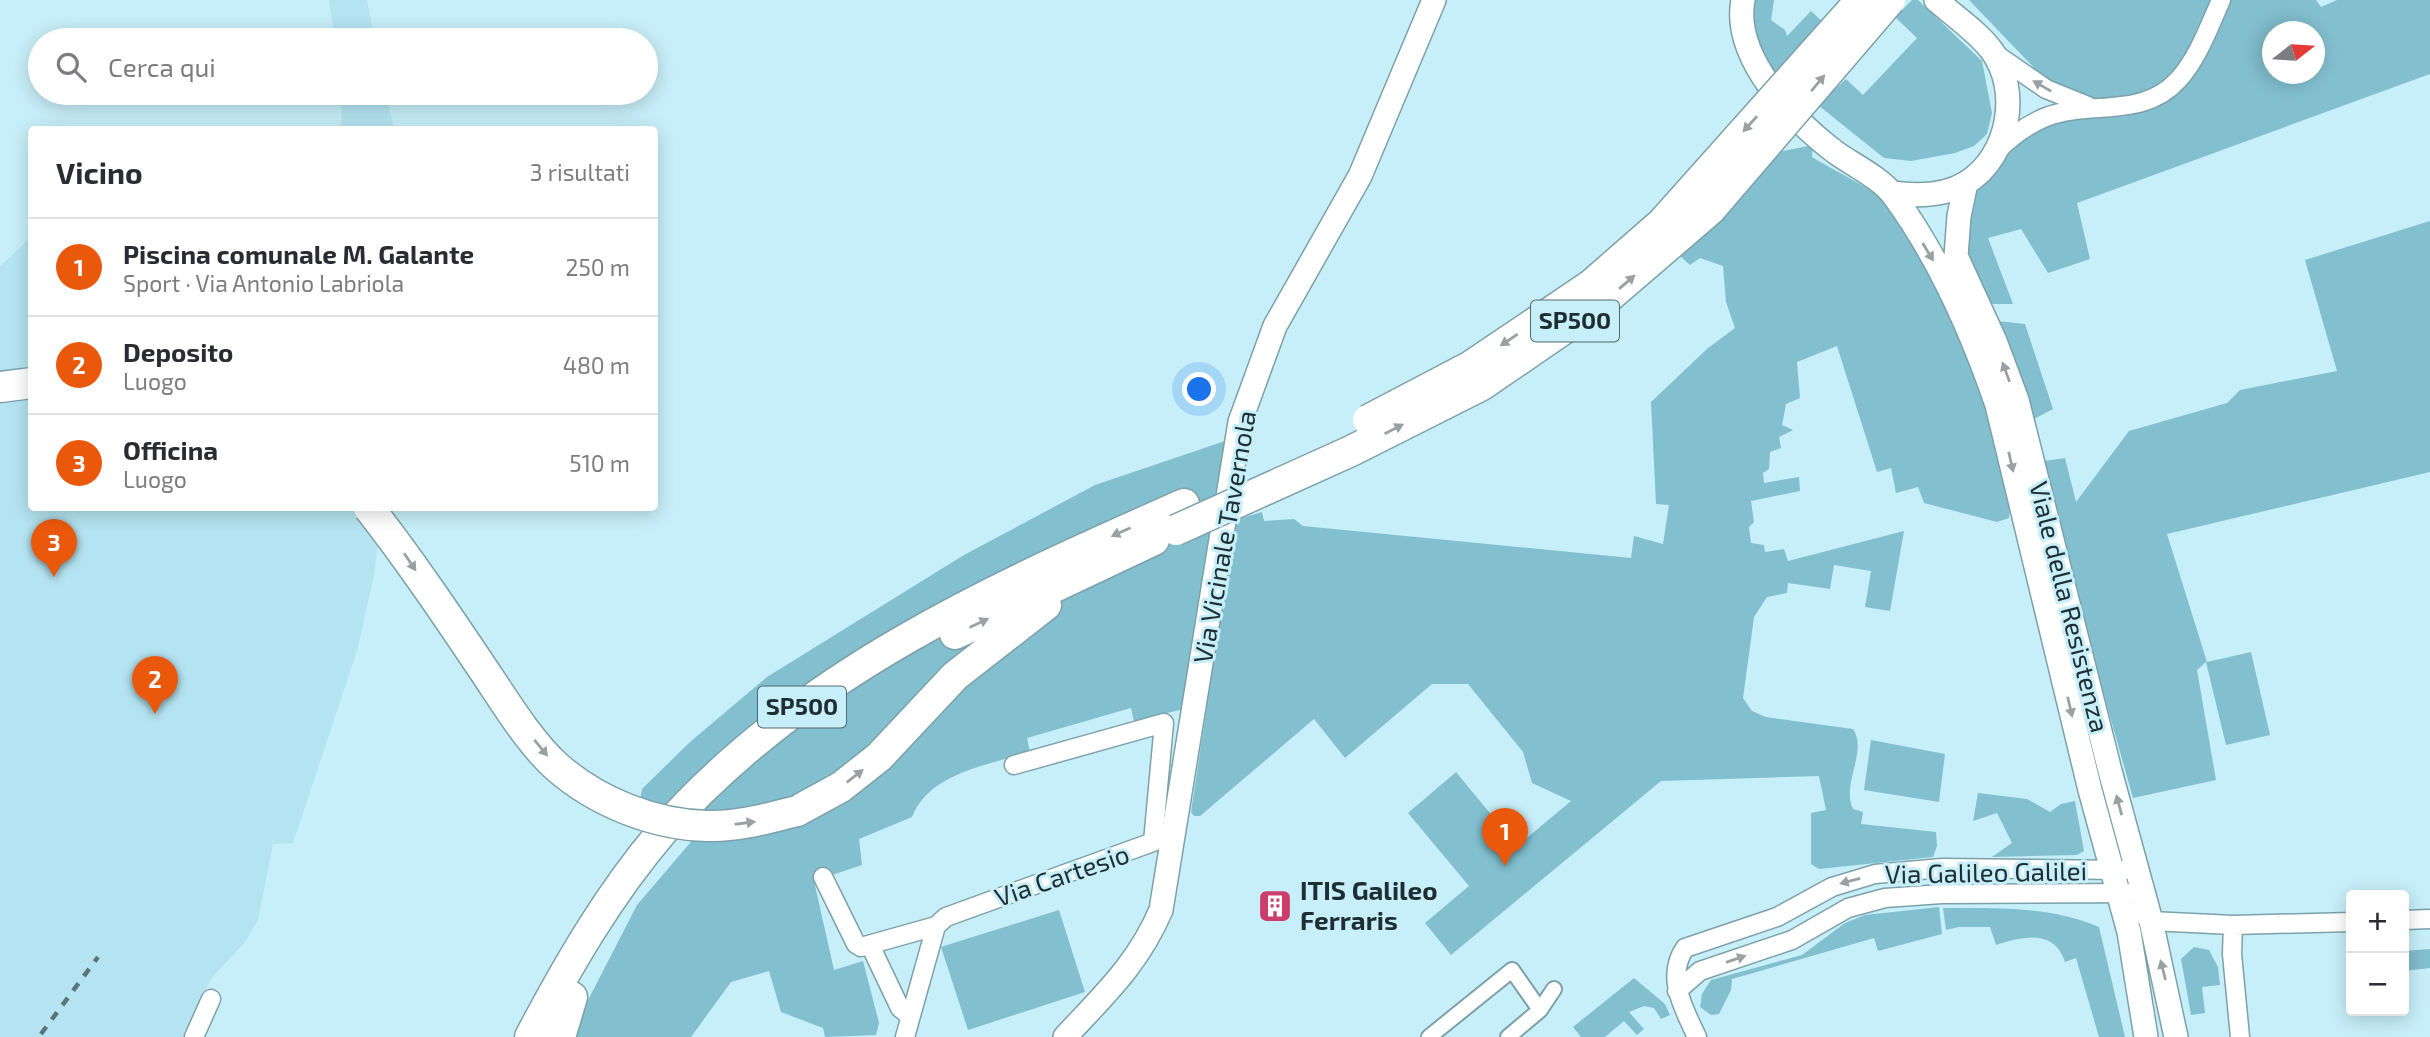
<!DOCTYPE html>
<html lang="it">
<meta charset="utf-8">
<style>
:root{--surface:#fff;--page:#f7f7f7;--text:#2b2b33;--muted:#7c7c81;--line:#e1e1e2;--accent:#ea580c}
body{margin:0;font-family:"Exo 2",sans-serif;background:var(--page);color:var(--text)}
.controls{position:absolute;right:21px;bottom:21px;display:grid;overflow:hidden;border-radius:7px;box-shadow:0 4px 18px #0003}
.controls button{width:63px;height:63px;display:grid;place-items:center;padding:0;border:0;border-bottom:2px solid var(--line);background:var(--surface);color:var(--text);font:35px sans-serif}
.compass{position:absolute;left:2262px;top:21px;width:63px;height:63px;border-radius:50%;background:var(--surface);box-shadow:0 4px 18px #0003;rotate:73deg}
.you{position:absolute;left:1200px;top:390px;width:24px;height:24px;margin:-18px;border:5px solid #fff;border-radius:50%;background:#1a73e8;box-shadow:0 0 0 10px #1a73e833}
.badge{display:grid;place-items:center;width:46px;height:46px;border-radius:50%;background:var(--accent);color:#fff;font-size:23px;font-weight:700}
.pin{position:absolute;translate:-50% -58px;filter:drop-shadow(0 2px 4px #0008)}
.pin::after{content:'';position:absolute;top:37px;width:24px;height:21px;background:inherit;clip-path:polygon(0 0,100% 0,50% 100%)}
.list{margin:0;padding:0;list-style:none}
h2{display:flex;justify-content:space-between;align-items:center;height:91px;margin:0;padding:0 28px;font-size:30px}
h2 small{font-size:23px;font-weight:400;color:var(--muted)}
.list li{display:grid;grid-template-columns:46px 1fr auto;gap:21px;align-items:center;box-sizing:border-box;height:98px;padding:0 28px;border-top:2px solid var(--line)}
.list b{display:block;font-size:26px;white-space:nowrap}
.list p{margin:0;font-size:23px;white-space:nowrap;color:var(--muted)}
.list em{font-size:23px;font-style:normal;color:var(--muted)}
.icon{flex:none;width:38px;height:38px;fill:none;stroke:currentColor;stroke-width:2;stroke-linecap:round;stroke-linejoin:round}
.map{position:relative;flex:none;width:2430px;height:1037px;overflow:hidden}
.search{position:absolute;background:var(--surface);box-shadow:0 4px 18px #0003;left:28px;top:28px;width:630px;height:77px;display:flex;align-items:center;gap:18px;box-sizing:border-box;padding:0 24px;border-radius:38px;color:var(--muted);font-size:26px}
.panel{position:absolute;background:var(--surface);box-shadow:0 4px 18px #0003;left:28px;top:126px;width:630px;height:385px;border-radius:7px}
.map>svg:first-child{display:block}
.built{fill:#b4e4f1}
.green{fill:#82bfcf;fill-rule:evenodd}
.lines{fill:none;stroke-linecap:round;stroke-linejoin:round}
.pedestrian-casing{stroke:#7ca1ab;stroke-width:18}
.minor-casing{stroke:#7ca1ab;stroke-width:21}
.tertiary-casing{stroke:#7ca1ab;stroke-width:26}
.trunk-casing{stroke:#7ca1ab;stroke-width:33}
.pedestrian{stroke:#fff;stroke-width:14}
.minor{stroke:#fff;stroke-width:18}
.tertiary{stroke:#fff;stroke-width:23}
.trunk{stroke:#fff;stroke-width:30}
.rail{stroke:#5c757b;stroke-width:4.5;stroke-dasharray:9 9;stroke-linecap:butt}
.trunk-bridge-casing{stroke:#7ca1ab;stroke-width:33;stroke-linecap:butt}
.trunk-bridge{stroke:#fff;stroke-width:30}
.oneway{fill:#9aa1a3}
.labels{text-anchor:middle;stroke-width:6;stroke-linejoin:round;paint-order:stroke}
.shield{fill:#c7eff9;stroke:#51686e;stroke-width:2}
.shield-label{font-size:24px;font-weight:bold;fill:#1e2e32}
.street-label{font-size:26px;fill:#1e2e32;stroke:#c7eff9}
.poi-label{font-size:26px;font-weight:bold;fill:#1e2e32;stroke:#c7eff9;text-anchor:start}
</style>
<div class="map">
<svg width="2430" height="1037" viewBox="0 0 2430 1037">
<rect width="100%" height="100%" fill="#c7eff9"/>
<path class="built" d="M329 0H367L375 40H335Z
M342 93H386L394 129H341Z
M31 237 32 508H382L374 575 358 647 293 843 273 844 258 920 245 942 210 980 183 1037H0V266Z"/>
<path class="green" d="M1753 0H1774L1771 20 1785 30 1787 36 1811 11 1826 25 1776 83 1749 19Z
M1912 0H1918L1982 61 1992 113 1987 134 1974 146 1955 153 1911 161 1884 158 1818 105 1846 79 1863 95 1917 38 1895 17Z
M1969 0H2316L2321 7 2337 0H2430V74L2077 203 2090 259 2048 273 2021 229 1988 238 2013 304H1986L1965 260 1973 191 2027 136 2057 121 2128 116 2061 96ZM2272 32H2314V74H2272Z
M1813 145 1812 157C1831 169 1869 187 1885 201 1939 252 2019 445 2009 518L1997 522 1924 503 1918 487 1896 493 1891 468 1877 472 1837 346 1797 362 1800 398 1786 404 1782 425 1793 430 1779 437 1781 448 1770 452 1769 469 1763 473 1764 483 1799 477 1800 491 1751 501 1754 522 1749 527 1751 543 1764 545 1765 552 1784 549 1788 561 1904 531 1890 611 1865 607 1871 571 1834 565 1830 589 1788 583 1787 593 1767 597 1754 617 1743 698 1752 711 1766 717 1853 729C1868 751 1841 785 1853 809L1863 812 1861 824 1936 832 1937 846 1933 857 1819 869 1811 864V813L1826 810 1819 776 1661 781 1451 955 1425 923 1469 886 1408 813 1456 772 1517 846 1571 801 1532 783 1523 752 1468 684H1432L1345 758 1314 719 1200 816H1194L1191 812 1235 520 1262 512 1264 521 1294 519 1303 526 1631 558 1634 536 1663 544 1669 505 1656 504 1651 402 1708 348 1735 328 1726 302 1723 266 1700 258 1690 265 1678 254 1778 152Z
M2430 221V472L2167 534 2207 662 2251 652 2270 735 2226 745 2206 662 2197 670 2216 780 2133 798 2077 599 2044 461 2065 458 2076 502 2129 431 2227 403 2240 390 2337 371 2305 260Z
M1997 321 2025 324 2053 409 2034 419Z
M1225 441 1184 709 1134 721 1131 708 1027 738 1030 752C989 765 930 772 912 817L859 839 862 865 814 881 834 970 863 961 879 1023 876 1035 825 1037 823 1028 781 1012 769 971 731 982 691 1037H569L637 905 696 836 639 806 642 789 690 742 767 677 964 555 1095 485Z
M1871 740 1945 754 1939 802 1864 790Z
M1978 793 2027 799 2050 812 2061 804 2075 801 2084 851 2077 855 1992 857 2012 843 1997 813 1973 821Z
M1939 907 1942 934 1878 951 1874 938 1732 979 1731 990 1719 1014 1711 1015 1700 1007 1702 994 1711 980 1802 955 1845 923 1865 915Z
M1943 908C1996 908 2049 906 2099 927L2125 1037H2099L2076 958 2065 962C2054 928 2022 937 1996 945L1990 927H1959L1946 930Z
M1059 910 1085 992 968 1030 941 947Z
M2194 947 2209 950 2218 967 2220 985 2202 987 2205 1013 2191 1015 2181 959Z
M2430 949V968L2404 971V951Z
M1634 978 1665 1004 1670 1015 1661 1019 1654 1008 1644 1006 1629 1012 1644 1029 1637 1035 1624 1021 1605 1037H1581L1573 1027Z"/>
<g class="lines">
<g class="pedestrian-casing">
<path id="pedestrian" d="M1429 1037 1512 970 1540 1010
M1508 1037 1540 1010 1554 989"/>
</g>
<g class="minor-casing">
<path id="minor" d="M1994 53 2046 89 2088 106
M1998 150C2011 137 2029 124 2046 117 2089 100 2143 119 2178 80 2198 58 2209 27 2221 0
M823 877 856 944 861 947 936 926 946 917 1153 842 1164 723 1014 765
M2117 893 2151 921 2233 925 2351 922
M2404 920 2430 919
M2233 925 2232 954 2240 1037
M870 945 900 1008 910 1016
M1677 991 1700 971 1792 940 1848 908 1885 898 1942 894 2144 893
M194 1037 211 999
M905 1037 936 926
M1697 1037C1684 1009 1665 977 1685 948L1777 917 1832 887 1875 874 1942 868 2124 870"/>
</g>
<g class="tertiary-casing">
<path id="tertiary" d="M1743 0C1732 57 1793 120 1835 152 1853 165 1881 178 1894 196 1940 259 1972 332 1997 405L2090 790 2129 932 2146 1037
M1966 183 1959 216 1956 256 1995 341 2017 400 2110 771 2151 921 2176 1037
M1892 193C1915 196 1945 196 1966 183 2009 157 2021 91 1992 51 1978 32 1954 16 1936 0
M1065 1037C1104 995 1138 964 1161 910L1240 422 1275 326 1360 176 1434 0"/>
</g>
<g class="trunk-casing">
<path id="trunk" d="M0 387 32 383
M955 634 1154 540
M797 811 841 787 879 757 955 676 1046 605
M530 1037C568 965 609 894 662 832 800 674 996 587 1184 504
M560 1037 572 997"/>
</g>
<use href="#pedestrian" class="pedestrian"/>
<use href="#minor" class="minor"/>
<use href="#tertiary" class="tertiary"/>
<use href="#trunk" class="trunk"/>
<path class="rail" d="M41 1034 98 957"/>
<g class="trunk-bridge-casing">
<path id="trunk-bridge" d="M1368 420 1471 366 1591 285 1662 223 1861 0
M369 508C409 559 446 614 483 669 504 700 529 742 557 767 597 802 654 825 708 826 739 827 768 818 797 811
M1176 530 1351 451 1482 385 1603 302 1710 210 1890 0"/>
</g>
<use href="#trunk-bridge" class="trunk-bridge"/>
</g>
<defs><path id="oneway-solid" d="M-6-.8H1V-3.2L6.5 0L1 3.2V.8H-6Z" transform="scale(1.75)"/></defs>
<g class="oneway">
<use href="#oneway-solid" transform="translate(1818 83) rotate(-50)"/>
<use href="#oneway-solid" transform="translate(2042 86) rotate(-150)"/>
<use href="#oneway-solid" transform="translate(1750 124) rotate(132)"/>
<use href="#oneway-solid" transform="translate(1928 252) rotate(59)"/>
<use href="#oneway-solid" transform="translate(1627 282) rotate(-41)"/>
<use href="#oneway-solid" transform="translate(1509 340) rotate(146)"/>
<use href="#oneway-solid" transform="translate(2006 372) rotate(-110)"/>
<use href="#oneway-solid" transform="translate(1394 429) rotate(-27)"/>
<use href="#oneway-solid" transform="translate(2011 462) rotate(77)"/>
<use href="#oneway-solid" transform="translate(1121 532) rotate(156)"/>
<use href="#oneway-solid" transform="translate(410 562) rotate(56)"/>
<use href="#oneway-solid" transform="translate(979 623) rotate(-26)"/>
<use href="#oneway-solid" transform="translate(2070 707) rotate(77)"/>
<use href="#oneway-solid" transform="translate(541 748) rotate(51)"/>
<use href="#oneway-solid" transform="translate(855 776) rotate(-38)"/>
<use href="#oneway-solid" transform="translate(2119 805) rotate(-105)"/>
<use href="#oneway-solid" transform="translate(745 823) rotate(-8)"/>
<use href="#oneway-solid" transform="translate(1850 881) rotate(165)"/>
<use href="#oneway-solid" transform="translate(1736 959) rotate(-19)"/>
<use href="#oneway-solid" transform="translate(2163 970) rotate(-104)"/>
</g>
<defs>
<g id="building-square" transform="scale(1.75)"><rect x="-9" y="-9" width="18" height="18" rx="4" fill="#cb3e6b" stroke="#c7eff9"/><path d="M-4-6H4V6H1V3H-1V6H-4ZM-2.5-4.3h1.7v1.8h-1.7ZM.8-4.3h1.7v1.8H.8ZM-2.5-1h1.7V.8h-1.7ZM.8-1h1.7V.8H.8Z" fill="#fff"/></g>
</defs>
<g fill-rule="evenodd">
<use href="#building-square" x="1275" y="906"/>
</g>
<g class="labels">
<g class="shield">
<rect x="1531" y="300.5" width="88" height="41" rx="5"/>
<rect x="758" y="686.5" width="88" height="41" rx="5"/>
</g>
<g class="shield-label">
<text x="1575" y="329">SP500</text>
<text x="802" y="715">SP500</text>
</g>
<g class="street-label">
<text transform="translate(1225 537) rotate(-80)" y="9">Via Vicinale Tavernola</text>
<text transform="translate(2069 607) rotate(76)" y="9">Viale della Resistenza</text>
<text transform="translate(1986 873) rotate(-1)" y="9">Via Galileo Galilei</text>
<text transform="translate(1062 876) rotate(-19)" y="9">Via Cartesio</text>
</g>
<g class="poi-label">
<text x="1300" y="900">ITIS Galileo<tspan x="1300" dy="30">Ferraris</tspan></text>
</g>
</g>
</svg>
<div class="controls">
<button>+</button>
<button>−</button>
</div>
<svg class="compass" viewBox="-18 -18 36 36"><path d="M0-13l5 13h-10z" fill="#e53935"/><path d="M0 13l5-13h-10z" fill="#7c7c81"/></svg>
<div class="you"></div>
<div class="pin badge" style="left:1505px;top:866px">1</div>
<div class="pin badge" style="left:155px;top:714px">2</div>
<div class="pin badge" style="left:54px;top:577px">3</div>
<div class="search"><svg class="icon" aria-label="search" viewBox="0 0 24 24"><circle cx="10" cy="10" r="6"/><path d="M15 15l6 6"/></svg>Cerca qui</div>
<section class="panel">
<h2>Vicino<small>3 risultati</small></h2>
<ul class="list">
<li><span class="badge">1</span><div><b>Piscina comunale M. Galante</b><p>Sport · Via Antonio Labriola</p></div><em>250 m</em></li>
<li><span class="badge">2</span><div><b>Deposito</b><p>Luogo</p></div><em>480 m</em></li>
<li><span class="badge">3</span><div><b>Officina</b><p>Luogo</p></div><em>510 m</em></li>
</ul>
</section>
</div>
